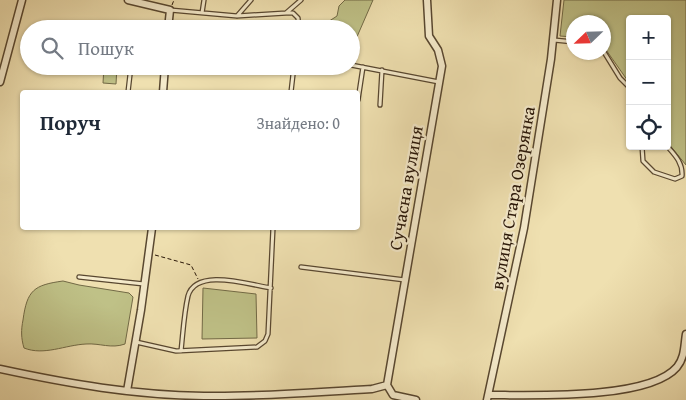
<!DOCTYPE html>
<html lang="uk">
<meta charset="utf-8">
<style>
:root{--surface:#fff;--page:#f2f2f3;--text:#1f2937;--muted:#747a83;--line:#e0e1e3}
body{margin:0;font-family:"Gentium Book Plus",serif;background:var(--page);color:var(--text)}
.controls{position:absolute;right:15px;top:15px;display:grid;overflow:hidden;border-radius:5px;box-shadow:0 1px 4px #0004}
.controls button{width:45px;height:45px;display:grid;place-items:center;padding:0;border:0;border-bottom:1px solid var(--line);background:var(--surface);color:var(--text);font:25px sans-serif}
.compass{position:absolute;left:566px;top:15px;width:45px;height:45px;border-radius:50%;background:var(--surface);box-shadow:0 1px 4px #0004;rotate:247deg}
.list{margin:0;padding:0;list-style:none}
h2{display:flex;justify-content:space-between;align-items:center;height:65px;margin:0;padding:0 20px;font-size:21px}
h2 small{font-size:16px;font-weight:400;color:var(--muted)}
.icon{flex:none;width:28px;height:28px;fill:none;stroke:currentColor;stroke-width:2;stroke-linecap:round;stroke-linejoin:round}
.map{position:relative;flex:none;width:686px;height:400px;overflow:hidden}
.search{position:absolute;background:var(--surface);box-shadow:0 1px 4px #0004;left:20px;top:20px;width:340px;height:55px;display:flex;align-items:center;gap:12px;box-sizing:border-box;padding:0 18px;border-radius:28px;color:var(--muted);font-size:19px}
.panel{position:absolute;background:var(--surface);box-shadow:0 1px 4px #0004;left:20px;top:90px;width:340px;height:140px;border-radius:5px}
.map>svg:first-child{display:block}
.green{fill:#bfc187;stroke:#726a46}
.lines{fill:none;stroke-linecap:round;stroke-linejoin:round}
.service-casing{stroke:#584730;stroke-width:5.5}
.minor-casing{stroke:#584730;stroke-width:9}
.path{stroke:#261406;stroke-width:1;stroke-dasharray:4 2.5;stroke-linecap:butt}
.service{stroke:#f5ebcc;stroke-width:3}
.minor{stroke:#f5ebcc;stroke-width:6}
.labels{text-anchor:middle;stroke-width:4.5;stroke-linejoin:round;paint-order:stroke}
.street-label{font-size:18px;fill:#261406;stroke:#f5ebcc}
</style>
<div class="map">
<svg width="686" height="400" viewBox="0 0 686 400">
<rect width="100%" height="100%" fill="#efe0b0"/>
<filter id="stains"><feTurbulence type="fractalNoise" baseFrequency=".004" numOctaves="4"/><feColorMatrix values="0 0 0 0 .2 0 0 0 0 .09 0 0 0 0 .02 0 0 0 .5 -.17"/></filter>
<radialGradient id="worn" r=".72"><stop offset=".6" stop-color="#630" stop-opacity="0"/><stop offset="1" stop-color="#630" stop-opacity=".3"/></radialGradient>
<path class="green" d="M345 0H373L356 39 351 37V29H317L337 16 339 6Z
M564 0H686V165L667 142V19H630V84L604 47V22H574L573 37 560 36Z
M104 66H117L116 84 103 83Z
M63 281 79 285 129 293 133 297 125 344C111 349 100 343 86 344 65 345 44 356 24 348 21 338 21 330 23 320 27 290 34 285 63 281Z
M203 288 256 294 257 338 202 339Z"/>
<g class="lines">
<g class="service-casing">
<path id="service" d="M170 10 237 16 286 13 301 0
M202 13 204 0
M287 13H293L298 18 299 29
M237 16 251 0
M554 40 574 42
M604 52 620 78 630 88
M351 65 439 82
M128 92 131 66
M291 92 294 66
M358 100 363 67
M380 105 382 70
M642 146 643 161 654 172 675 179 682 176C683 163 675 155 667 146
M301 267 405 280
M79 277 144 284
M136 342 176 351 257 347 265 341 268 334 273 228
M181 351C183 333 184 313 188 296 196 267 250 285 271 288"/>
</g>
<g class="minor-casing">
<path id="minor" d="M128 0 170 10 168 29
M0 82 22 0
M163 92 165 66
M0 369C70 384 133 395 204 396 261 397 316 392 372 389L387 385
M387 385 442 66 438 50 429 36 427 0
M387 385 393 395 416 400
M127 391 141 310 152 228
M489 395C533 395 649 400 677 367 685 357 684 346 686 334
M487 400 524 228 551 59 557 0"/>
</g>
<path class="path" d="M172 5 174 0
M155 255 191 265 198 279"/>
<use href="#service" class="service"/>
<use href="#minor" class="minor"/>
</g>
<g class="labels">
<g class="street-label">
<text transform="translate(406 188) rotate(-80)" y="6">Сучасна вулиця</text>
<text transform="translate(513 198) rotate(-80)" y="6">вулиця Стара Озерянка</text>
</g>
</g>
<rect width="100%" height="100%" filter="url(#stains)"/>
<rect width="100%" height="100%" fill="url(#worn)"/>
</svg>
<div class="controls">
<button>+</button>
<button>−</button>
<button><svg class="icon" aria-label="locate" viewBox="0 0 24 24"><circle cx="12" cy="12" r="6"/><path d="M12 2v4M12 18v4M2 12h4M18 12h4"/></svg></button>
</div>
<svg class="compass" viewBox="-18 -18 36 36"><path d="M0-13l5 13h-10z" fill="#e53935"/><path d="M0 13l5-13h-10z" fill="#747a83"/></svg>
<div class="search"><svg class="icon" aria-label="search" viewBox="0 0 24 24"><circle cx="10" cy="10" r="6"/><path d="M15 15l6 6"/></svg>Пошук</div>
<section class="panel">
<h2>Поруч<small>Знайдено: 0</small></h2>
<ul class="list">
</ul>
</section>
</div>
